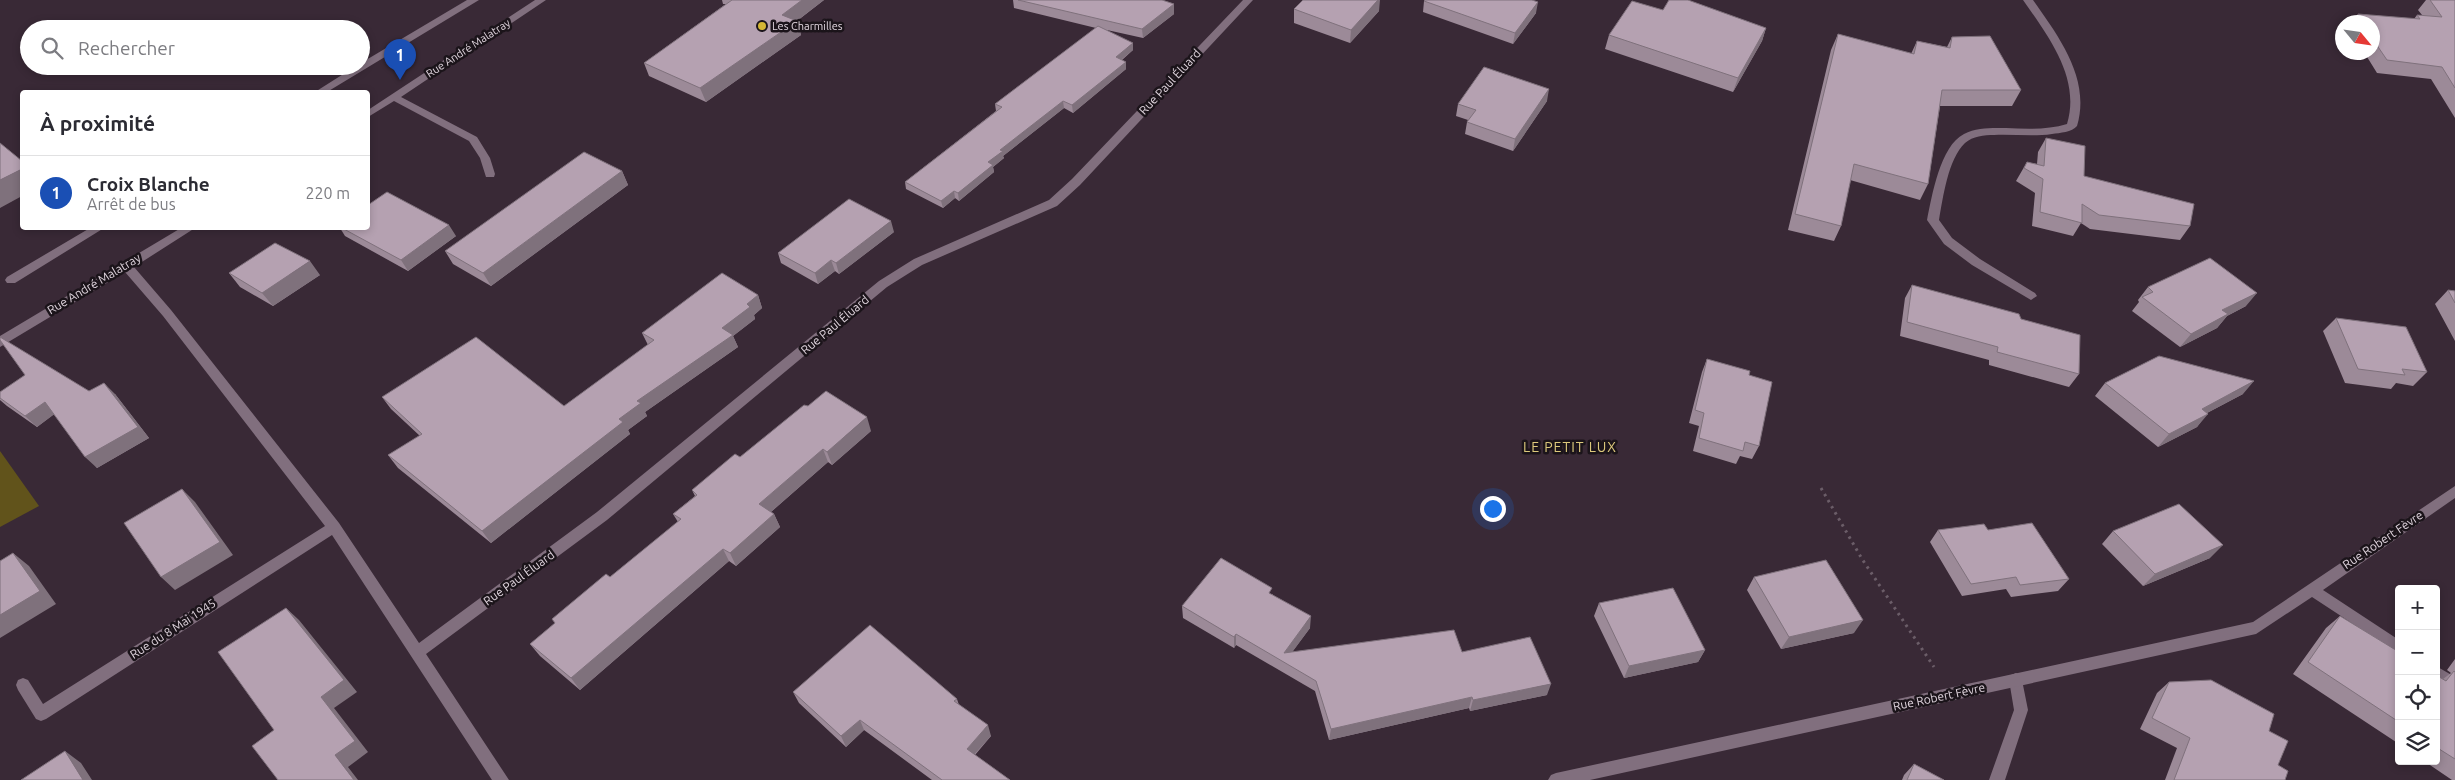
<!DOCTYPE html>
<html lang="fr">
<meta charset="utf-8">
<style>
:root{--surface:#fff;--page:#f2f2f3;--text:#2b2b33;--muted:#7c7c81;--line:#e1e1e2;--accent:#b45309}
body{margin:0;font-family:Ubuntu,sans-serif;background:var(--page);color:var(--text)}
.controls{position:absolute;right:15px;bottom:15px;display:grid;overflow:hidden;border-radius:5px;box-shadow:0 2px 8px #0003}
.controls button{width:45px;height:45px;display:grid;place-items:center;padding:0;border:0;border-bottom:1px solid var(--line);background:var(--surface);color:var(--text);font:25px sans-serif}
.compass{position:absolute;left:2335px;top:15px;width:45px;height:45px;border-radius:50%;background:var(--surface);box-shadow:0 2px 8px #0003;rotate:119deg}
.you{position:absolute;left:1492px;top:508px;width:18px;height:18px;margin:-12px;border:4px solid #fff;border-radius:50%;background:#1a73e8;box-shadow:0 0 0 8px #1a73e833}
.badge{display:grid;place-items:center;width:32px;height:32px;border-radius:50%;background:var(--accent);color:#fff;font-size:16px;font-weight:700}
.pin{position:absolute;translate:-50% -41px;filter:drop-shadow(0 1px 2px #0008)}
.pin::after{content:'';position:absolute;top:26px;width:18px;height:15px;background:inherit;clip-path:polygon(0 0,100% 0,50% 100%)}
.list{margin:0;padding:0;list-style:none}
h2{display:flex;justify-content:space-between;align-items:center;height:65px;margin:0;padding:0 20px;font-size:21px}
h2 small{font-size:16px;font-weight:400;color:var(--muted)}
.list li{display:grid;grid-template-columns:32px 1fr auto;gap:15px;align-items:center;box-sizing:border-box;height:75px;padding:0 20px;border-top:1px solid var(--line)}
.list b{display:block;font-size:19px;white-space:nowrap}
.list p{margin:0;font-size:16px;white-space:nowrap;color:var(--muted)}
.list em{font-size:16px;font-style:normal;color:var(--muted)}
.icon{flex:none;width:28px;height:28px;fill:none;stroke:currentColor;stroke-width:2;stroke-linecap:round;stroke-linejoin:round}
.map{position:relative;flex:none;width:2455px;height:780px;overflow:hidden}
.search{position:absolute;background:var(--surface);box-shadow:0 2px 8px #0003;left:20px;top:20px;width:350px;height:55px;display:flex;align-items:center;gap:12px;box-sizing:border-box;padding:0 18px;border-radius:28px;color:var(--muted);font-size:19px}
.panel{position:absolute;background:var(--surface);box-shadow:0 2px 8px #0003;left:20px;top:90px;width:350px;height:140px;border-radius:5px}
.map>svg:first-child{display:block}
.green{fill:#61531b}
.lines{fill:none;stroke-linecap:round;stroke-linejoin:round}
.path{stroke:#6b5d68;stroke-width:3;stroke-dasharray:2.5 4.5;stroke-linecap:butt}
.service{fill:#816f7e;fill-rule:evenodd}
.minor{fill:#816f7e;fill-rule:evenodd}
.wall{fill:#9c8a98}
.shaded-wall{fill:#7f717c}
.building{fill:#b5a1b1;stroke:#7f717c}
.poi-dot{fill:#d4b635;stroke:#1b141a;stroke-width:2}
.labels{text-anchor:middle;stroke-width:5;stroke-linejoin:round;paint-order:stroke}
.far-poi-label{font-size:11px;fill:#e0d5de;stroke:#1b141a;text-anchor:start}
.far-street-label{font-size:11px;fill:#e0d5de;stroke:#1b141a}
.street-label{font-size:12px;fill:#e0d5de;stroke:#1b141a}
.neighbourhood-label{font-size:14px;letter-spacing:1px;fill:#ddc97c;stroke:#1b141a}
</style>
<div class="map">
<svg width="2455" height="780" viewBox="0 0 2455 780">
<rect width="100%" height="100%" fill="#392936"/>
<path class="green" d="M0 451 39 506 0 527Z"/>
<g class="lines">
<path class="path" d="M1821 488 1862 559 1934 667"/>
<path class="service" d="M467 0H479L327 92H315L356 66H361V63Z
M90 228H104L15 283H7L5 280 7 277Z
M2016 673 2021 675 2028 710 2005 780H1989L2014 710 2009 680 2011 675Z"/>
<path class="minor" d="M535 0H546L401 97 477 137 490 158 495 174 494 177H486L480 158 469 141 394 101 368 117V110Z
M1243 0H1253L1080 185 1057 206 922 265 887 287 607 520 426 654 509 780H492L332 535 46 719 41 721 36 719 18 690 16 685 18 680 23 678 28 680 43 704 325 526 163 316 125 272 0 347V336L181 228H195L134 267 171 310 339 523 419 643 597 512 879 281 914 259 1049 200 1072 179Z
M2023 0H2033C2059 37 2091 79 2077 126 2072 132 2060 133 2052 134 2033 137 2013 134 1994 135 1984 135 1973 136 1965 143 1948 159 1943 198 1939 220L1952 238 1980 259 2035 293 2037 296 2031 300 1972 265 1944 244 1927 220C1932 196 1940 146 1964 134 1977 127 1993 128 2006 128 2026 129 2048 130 2067 124 2081 78 2048 36 2023 0Z
M2455 486V498L2323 590 2399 640V654L2312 597 2256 634 1590 780H1548L1551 775 1556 773 2253 622Z
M2436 666 2455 677V692L2436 680Z"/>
</g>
<path class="wall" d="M722 0H824L797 21 801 35 706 102 649 76 644 63 726 4H723Z
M1013 0H1162L1174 4V14L1143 38 1107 30 1133 50 1122 60 1126 69 1073 113 1064 108 1003 156 1004 158 993 167 994 172 959 201 955 198 943 208 906 189 905 182 996 111 995 104 1096 28 1014 8Z
M2426 0H2455V118L2431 79 2377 73 2364 52H2372V22H2351L2358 14 2414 19 2417 15H2422L2418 10Z
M1424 1 1536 13 1513 44 1423 12Z
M1294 9 1379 11 1350 43 1294 23Z
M1663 10 1766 28 1762 41 1733 92 1605 49 1609 35Z
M1838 34 1911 54 1917 41 1947 47 1952 37 2021 90 2012 106H1940L1928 184 1920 200 1850 180 1841 226 1834 241 1788 230 1831 50Z
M1547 101 1513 151 1465 134 1467 122 1468 120 1456 116 1458 104Z
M2046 138 2084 176 2190 226 2180 240 2090 229 2081 223 2073 236 2032 226 2035 193 2016 181 2027 162 2037 164 2038 152Z
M622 171 628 185 491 286 453 264 445 251Z
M340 228H368L456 236 408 271 345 236Z
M894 232 839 274 835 271 818 284 781 263 778 253Z
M229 273 320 275 273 306 240 287Z
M1912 285 2021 319 2079 374 2069 387 1989 365V360L1900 336 1905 298Z
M2148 287 2246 306 2227 316 2217 328 2180 347 2132 311 2139 302 2138 300Z
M2448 290 2455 291V341L2435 304Z
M758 295 762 308 754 315 755 319 733 336 738 347 645 412 647 416 628 430 630 434 491 543 398 468 388 455 420 436 391 409 382 397 564 406 648 345 642 333Z
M2336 318 2427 372 2413 386 2396 383 2391 389 2345 383 2323 331Z
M1707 359 1749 375 1759 446 1752 459 1740 456 1736 464 1693 451 1699 426 1689 423 1702 372Z
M2105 383 2243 394 2207 413 2197 427 2158 447 2095 396Z
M89 391 115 394 149 438 97 468 54 414 37 427 7 406 0 400V398Z
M871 431 832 465 828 462 771 512 774 514 780 527 736 566 729 561 580 690 540 656 530 644 610 577 678 522 673 514 695 496 692 490 740 457Z
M1938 530H1988L2069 579 2058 591 2011 597 2006 589 1962 596 1930 542Z
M2113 531 2210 558 2143 586 2102 544Z
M1754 577 1854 633 1781 649 1747 590Z
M1272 594 1310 628 1292 652H1462L1547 695 1470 711 1469 708 1329 740 1315 691 1236 645 1234 648 1183 618 1182 606Z
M1599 603 1705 650 1698 662 1624 678 1594 616Z
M2340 616 2399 652V744L2293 674 2326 628Z
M2455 659V780H2452L2424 761H2436V675L2443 679 2451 673 2447 670Z
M2169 682 2269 731 2278 765 2285 780H2165L2177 748 2140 729 2157 693Z
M793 692 957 699 959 705 991 736 975 755 1010 780H932L864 730 846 747 799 703Z
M1914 764 1944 780H1902L1904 775Z"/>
<path class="shaded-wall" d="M802 0H824L786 29 782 15Z
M1378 0H1380L1379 11 1350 43 1351 30Z
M1538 2 1536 13 1513 44 1515 33Z
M1174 4V14L1143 38 1142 29Z
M797 21 801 35 706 102 700 88Z
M1766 28 1762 41 1733 92 1738 78Z
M1133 43V50L1116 64V57Z
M1126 62V69L1073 113 1072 105Z
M1549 89 1547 101 1513 151 1515 139Z
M1063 101 1064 108 1003 156 1004 158 993 167 994 172 959 201 958 193 1000 150Z
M22 169V196L0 208V180Z
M622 171 628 185 491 286 483 273Z
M954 191 955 198 943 208 941 201Z
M891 221 894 232 839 274 836 263Z
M449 225 456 236 408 271 401 260Z
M831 260 835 271 818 284 815 273Z
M310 261 320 275 273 306 262 293Z
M2257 293 2246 306 2227 316 2217 328 2180 347 2191 334 2222 310Z
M758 295 762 308 754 315 755 319 733 336 738 347 645 412 647 416 628 430 630 434 491 543 482 531 619 419 637 401 722 328 747 304Z
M2254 381 2243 394 2190 422 2202 409Z
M104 383 115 394 149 438 97 468 85 457Z
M45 402 56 413 37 427 25 416Z
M2208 414 2197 427 2158 447 2169 434Z
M867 417 871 431 832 465 827 452Z
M823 449 828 462 765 517 759 504Z
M182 489 195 502 233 555 175 590 161 577Z
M774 514 780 527 736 566 730 553Z
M2223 545 2210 558 2143 586 2155 574Z
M723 549 729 561 580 690 571 678Z
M13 553 29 566 56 604 0 638V615Z
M286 608 299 620 357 692 334 708 368 752 348 767 358 780H354L335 755 321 697Z
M1311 616 1310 628 1285 662 1284 653Z
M1863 620 1854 633 1781 649 1789 637Z
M1236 634V645L1234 648V637Z
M1705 650 1698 662 1624 678 1629 666Z
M1551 684 1547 695 1470 711 1473 700Z
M1472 697 1469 708 1329 740 1331 729Z
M860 720 864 730 846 747 841 736Z
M988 725 991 736 970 759 967 749Z
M65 751 81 763 92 780H83Z"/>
<path class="building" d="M732 0H802L782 15 797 21 700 88 644 63Z
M1018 0H1162L1174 4 1142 29Z
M1303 0H1378L1351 30 1294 9Z
M1425 0H1532L1538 2 1515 33 1424 1Z
M1669 0H1688L1766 28 1738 78 1609 35 1632 1 1663 10Z
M2430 0H2455V88L2442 67 2387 60 2372 38V22H2363L2358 14 2420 19 2417 15 2442 17Z
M1098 26 1133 43 1116 57 1126 62 1072 105 1063 101 1000 150 1003 151 988 162 993 165 958 193 954 191 941 201 905 182 1002 107 995 104Z
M1838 34 1914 54 1917 41 1950 48 1952 37 1990 36 2021 90H1942L1928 184 1854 164 1841 226 1795 214Z
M1484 67 1549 89 1515 139 1467 122 1476 110 1458 104Z
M2046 138 2085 146 2084 176 2194 204 2190 226 2099 215 2082 204V223L2040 212 2043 179 2024 168 2027 162 2044 166Z
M0 143 22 161V169L0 180Z
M584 152 622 171 483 273 445 251Z
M387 192 449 225 401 260 342 228H368V205Z
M849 199 891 221 836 263 831 260 815 273 778 253Z
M275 243 310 261 262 293 229 273Z
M2210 258 2257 293 2222 310 2228 314 2191 334 2142 297 2153 292 2148 287Z
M722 273 758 295 747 304 750 307 722 328 733 335 637 401 641 403 619 419 623 422 482 531 388 455 422 434 382 397 476 337 564 406 654 340 642 333Z
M1912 285 2019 314 2021 319 2080 335 2079 374 1997 352 1998 347 1907 322Z
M2448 290 2455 291V303Z
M2336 318 2406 327 2427 372 2402 369 2405 375 2358 369Z
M0 337 89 391 104 383 138 427 85 457 45 402 25 416 0 398V392L25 375 0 340Z
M2159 356 2254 381 2202 409 2208 414 2169 434 2105 383Z
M1707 359 1750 371 1749 375 1772 382 1759 446 1745 442 1743 451 1699 438 1704 413 1695 410Z
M826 391 867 417 827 452 823 449 759 504 774 514 730 553 723 549 571 678 530 644 555 623 552 619 606 574 610 577 681 519 673 514 697 495 692 490 735 454 740 457 804 405 808 406Z
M182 489 220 542 161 577 124 523Z
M2179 504 2223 545 2155 574 2113 531Z
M2032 523 2069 579 2020 585 2016 577 1971 584 1938 530 1984 524 1988 530Z
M13 553 40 591 0 615V561Z
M1221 558 1272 588 1269 593 1311 616 1284 653 1454 630 1462 652 1530 637 1551 684 1473 700 1472 697 1331 729 1316 681 1236 634 1234 637 1182 606Z
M1826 560 1863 620 1789 637 1754 577Z
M1673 588 1705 650 1629 666 1599 603Z
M286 608 344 680 321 697 355 741 335 755 354 780H278L252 746 274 730 218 652Z
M2340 616 2399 652V722L2308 662Z
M870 625 957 699 954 701 988 725 967 749 1010 780H942L860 720 841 736 793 692Z
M2454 671 2455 672V759L2436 747V675L2446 681Z
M2211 680 2274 714 2269 731 2288 741 2278 765 2288 771 2285 780H2174L2190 738 2152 718 2169 682Z
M65 751 83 780H21Z
M1914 764 1944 780H1907Z"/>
<circle class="poi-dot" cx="762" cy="26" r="5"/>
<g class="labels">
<g class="far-poi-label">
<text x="772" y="30">Les Charmilles</text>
</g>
<g class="far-street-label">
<text transform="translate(468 48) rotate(-33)" y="4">Rue André Malatray</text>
</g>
<g class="street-label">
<text transform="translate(1170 82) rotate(-47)" y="4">Rue Paul Éluard</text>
<text transform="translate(94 284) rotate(-31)" y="4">Rue André Malatray</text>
<text transform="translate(835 325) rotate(-40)" y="4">Rue Paul Éluard</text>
<text transform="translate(2383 540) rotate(-34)" y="4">Rue Robert Fèvre</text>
<text transform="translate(519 578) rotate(-36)" y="4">Rue Paul Éluard</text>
<text transform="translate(173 629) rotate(-33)" y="4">Rue du 8 Mai 1945</text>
<text transform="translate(1939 697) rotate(-12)" y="4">Rue Robert Fèvre</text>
</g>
<g class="neighbourhood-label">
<text x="1570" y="452">LE PETIT LUX</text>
</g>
</g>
</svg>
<div class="controls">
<button>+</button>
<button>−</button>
<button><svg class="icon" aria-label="locate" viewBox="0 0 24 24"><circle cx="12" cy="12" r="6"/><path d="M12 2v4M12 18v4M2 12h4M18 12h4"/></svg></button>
<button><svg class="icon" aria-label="layers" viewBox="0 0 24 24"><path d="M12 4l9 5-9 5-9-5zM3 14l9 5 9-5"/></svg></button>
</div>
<svg class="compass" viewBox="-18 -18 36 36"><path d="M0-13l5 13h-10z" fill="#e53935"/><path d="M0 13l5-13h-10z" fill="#7c7c81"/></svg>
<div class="you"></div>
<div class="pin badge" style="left:400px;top:80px;background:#1a4fb4">1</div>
<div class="search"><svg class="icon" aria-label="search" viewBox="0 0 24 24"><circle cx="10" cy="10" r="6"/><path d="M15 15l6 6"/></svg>Rechercher</div>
<section class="panel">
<h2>À proximité<small></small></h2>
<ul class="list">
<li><span class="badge" style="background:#1a4fb4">1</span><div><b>Croix Blanche</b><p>Arrêt de bus</p></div><em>220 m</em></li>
</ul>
</section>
</div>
